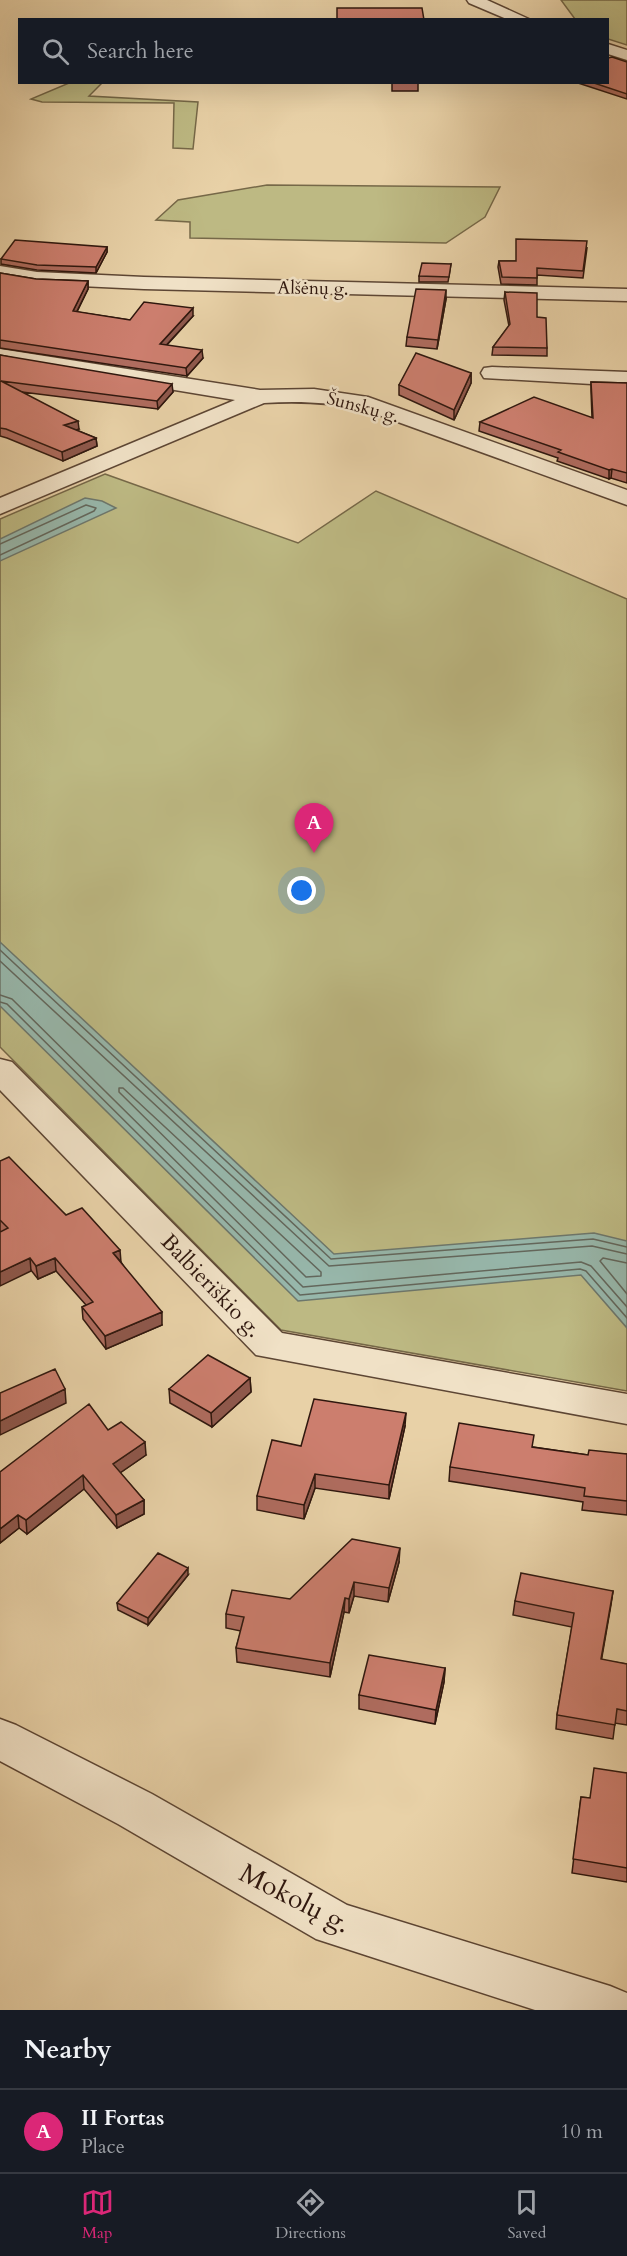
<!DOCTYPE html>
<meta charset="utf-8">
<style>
:root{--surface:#171b24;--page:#242831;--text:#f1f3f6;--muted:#9ea1a6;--line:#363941;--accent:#db2777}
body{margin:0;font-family:Cardo,serif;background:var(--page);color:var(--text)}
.you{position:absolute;left:302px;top:891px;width:21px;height:21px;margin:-15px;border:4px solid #fff;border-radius:50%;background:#1a73e8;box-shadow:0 0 0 9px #1a73e833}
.badge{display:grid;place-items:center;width:39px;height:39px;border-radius:50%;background:var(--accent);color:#fff;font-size:20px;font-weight:700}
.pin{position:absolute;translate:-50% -50px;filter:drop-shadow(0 2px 3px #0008)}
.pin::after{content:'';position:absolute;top:32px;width:21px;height:18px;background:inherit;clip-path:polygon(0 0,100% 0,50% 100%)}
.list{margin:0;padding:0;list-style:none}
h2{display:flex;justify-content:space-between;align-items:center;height:78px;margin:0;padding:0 24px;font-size:26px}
h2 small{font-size:20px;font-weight:400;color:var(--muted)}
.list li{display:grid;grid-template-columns:39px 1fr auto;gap:18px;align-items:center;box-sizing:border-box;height:84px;padding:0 24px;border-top:2px solid var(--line)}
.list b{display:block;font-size:22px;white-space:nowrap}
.list p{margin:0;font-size:20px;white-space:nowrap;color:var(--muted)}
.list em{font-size:20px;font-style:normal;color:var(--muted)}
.icon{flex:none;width:33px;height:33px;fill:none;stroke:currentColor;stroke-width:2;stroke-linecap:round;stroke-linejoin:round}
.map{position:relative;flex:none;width:627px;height:2010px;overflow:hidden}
.search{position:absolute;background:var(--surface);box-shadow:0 6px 24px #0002;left:18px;right:18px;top:18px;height:66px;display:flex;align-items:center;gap:15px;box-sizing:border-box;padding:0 21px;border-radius:0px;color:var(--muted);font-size:22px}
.sheet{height:162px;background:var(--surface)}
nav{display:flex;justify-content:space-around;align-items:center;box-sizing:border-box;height:84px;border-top:2px solid var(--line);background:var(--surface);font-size:16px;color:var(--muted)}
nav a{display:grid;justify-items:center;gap:3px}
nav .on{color:var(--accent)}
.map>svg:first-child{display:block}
.green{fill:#bdb983;stroke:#766848;stroke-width:1.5}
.water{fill:#97b7ab;stroke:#6d776c;stroke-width:1.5}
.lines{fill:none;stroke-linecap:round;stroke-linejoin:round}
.shore{stroke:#63675c;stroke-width:1.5}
.minor-casing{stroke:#5d4634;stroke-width:3}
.tertiary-casing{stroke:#5d4634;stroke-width:3}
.minor{fill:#f0e1c6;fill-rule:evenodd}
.tertiary{fill:#f0e1c6;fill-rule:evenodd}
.wall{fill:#af6c5f;stroke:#2f170e;stroke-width:1.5}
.shaded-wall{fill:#8f584d;stroke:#2f170e;stroke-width:1.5}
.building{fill:#cc7e6e;stroke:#2f170e;stroke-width:1.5}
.labels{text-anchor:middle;stroke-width:5;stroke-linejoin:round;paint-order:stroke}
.far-street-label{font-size:18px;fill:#2f170e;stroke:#f0e1c6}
.street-label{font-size:22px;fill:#2f170e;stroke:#f0e1c6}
.near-street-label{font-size:27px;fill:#2f170e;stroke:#f0e1c6}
</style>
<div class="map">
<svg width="627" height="2010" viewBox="0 0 627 2010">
<rect width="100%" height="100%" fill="#e8d1a7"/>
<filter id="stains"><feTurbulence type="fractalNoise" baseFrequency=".00333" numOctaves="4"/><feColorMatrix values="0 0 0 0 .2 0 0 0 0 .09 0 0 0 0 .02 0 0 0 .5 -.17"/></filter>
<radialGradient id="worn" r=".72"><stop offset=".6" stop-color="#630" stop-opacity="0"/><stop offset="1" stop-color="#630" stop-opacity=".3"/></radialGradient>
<path class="green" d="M561 0H627V45L608 39V20L575 19Z
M103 82 89 96 198 102 193 149 173 148 174 103 42 102 31 99 69 83Z
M267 185 500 187 485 217 446 243 190 238V222L156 220 178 200Z
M105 474 298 543 376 491 627 599V1391L281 1330 0 1047V519Z"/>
<path class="water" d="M85 498 102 501 116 508 0 561V539Z
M0 942 334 1254 594 1233 627 1241V1328L581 1275 298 1301 0 1006Z"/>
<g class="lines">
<path class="shore" d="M0 544 86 505 96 508 94 511 0 555
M0 950 331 1259 593 1239 627 1247
M0 961 329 1266 592 1246 627 1254
M0 995 12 999 303 1287 581 1262 591 1266 627 1307
M0 1002 7 1004 300 1295 580 1269 586 1271 627 1318
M119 1088H123L321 1272V1276L306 1277 119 1092Z
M627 1263 603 1258 600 1261 627 1294"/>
<g class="minor-casing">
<path id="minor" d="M0 266 37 272 144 277 627 289V301L144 289 37 284 0 278Z
M0 349 260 390 314 389 368 397 627 490V505L362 409C329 402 297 401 264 403L0 514V498L235 400 0 361Z
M492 367 627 372V386L484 378 481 373 484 368Z
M0 1059 12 1062 282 1333 627 1394V1424L256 1355 0 1090Z
M0 1719 16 1725 152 1794 347 1905 610 1986 627 1993V2010H535L316 1939 118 1824 0 1761Z"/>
</g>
<g class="tertiary-casing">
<path id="tertiary" d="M467 0H487L531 20H509L469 3Z
M608 44 627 50V60L608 54Z"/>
</g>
<use href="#minor" class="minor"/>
<use href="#tertiary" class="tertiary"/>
</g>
<path class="wall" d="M627 62V99L575 82H608Z
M392 82H418V91H392Z
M107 247V252L96 273 37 270 1 264V259Z
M587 248 583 278 537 275V285L501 284 498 267 499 261H515Z
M451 264 448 282H419V276Z
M0 273 36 279 88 281V289L77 312 130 320 193 316 167 345 203 358 187 376 0 348Z
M505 292 537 317 547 348V356L492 355 493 347 509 326 504 300Z
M446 299 437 349 406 346 407 337Z
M0 355 173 392 158 409 22 392 79 429 76 430 96 438 97 446 63 461 7 438 0 436Z
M471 373V383L454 420 399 395V385Z
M591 382 627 383V483L611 478 609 479 557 461 558 458 479 431 480 422 592 418 591 391Z
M0 1161 66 1215 121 1262 162 1325 106 1349 83 1319 82 1307 86 1305 56 1271 38 1279 0 1231Z
M250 1378 251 1392 212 1427 170 1403 169 1389Z
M405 1426 389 1499 315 1488 304 1519 257 1510V1496L301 1446Z
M108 1430 146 1455 120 1473 144 1500V1514L117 1528 84 1489 27 1534 19 1528 0 1543V1472Z
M533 1447 588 1455 627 1454V1515L582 1510 583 1502 449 1481 450 1467Z
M399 1562 388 1602 354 1596 349 1613 344 1612 330 1677 237 1662 236 1648 241 1631 226 1628V1614L290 1599Z
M188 1575 148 1625 118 1610 117 1603Z
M613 1591 601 1660 627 1664V1725L615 1723 613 1739 556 1729 557 1715 572 1627 513 1615 515 1601Z
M445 1668 444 1682 435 1724 359 1709V1695Z
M627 1773V1882L572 1873 581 1797 590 1798Z"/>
<path class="shaded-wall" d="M107 247V252L96 273V267Z
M88 281V289L73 319V311Z
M446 290V299L437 349 438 340Z
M193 308V316L160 352V344Z
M202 350 203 358 187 376 186 368Z
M471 373V383L454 420V410Z
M172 384 173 392 158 409 157 401Z
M78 421 79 429 65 434 64 425Z
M96 438 97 446 63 461 62 452Z
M612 469 611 478 609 479V470Z
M120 1250 121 1262 113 1253Z
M30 1258 31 1271 0 1286V1272Z
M55 1258 56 1271 38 1279 36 1266Z
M162 1312V1325L106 1349 105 1336Z
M250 1378 251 1392 212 1427 211 1413Z
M65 1389 66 1403 0 1435V1421Z
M406 1413 405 1426 389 1499V1485Z
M145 1442 146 1455 114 1477 113 1464Z
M315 1474V1488L304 1519V1505Z
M83 1475 84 1489 27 1534 26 1520Z
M144 1500V1514L117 1528 116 1515Z
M18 1515 19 1528 0 1543V1529Z
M400 1548 399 1562 388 1602 389 1588Z
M188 1568V1575L148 1625V1618Z
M354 1582V1596L349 1613V1599Z
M613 1591 611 1605 599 1674 601 1659Z
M345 1598 344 1612 330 1677V1663Z
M445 1668 444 1682 435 1724 436 1710Z"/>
<path class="building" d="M337 8H422L424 20H337Z
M612 57 627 62V94L591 82H608V58Z
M516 239 587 241 583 271 537 268V278L502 277 499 261H516Z
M15 240 107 247 96 267 37 265 1 259Z
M422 263 451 264 449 277 419 276Z
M0 273 36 279 88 281 73 311 130 320 144 302 193 308 160 344 202 350 186 368 0 340Z
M416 289 446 290 438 340 407 337Z
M505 292 537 293V317L546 318 547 348 493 347 510 324Z
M416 353 471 373 454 410 399 385Z
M0 355 172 384 157 401 1 381 78 421 64 425 96 438 62 452 6 429 0 428Z
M591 382 627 383V473L612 469 609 470 558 452 561 450 480 422 534 397 593 418Z
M9 1157 66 1215 82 1208 120 1250 113 1253 162 1312 105 1336 82 1307 93 1302 55 1258 36 1266 30 1258 0 1272V1232L8 1228 0 1220V1161Z
M208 1355 250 1378 211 1413 169 1389Z
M55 1369 65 1389 0 1421V1393Z
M314 1399 406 1413 389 1485 315 1474 304 1505 257 1496 272 1440 301 1446Z
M89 1404 108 1430 121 1422 145 1442 113 1464 144 1500 116 1515 83 1475 26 1520 18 1515 0 1529V1472Z
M459 1423 534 1435 532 1447 588 1455 589 1450 627 1454V1501L584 1496 585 1488 450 1467Z
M352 1539 400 1548 389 1588 354 1582 349 1599 345 1598 330 1663 236 1648 244 1617 226 1614 232 1590 290 1599Z
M158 1553 188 1568 148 1618 117 1603Z
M521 1573 613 1591 601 1659 627 1664V1711L617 1709 615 1725 557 1715 574 1613 515 1601Z
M369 1655 445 1668 436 1710 359 1695Z
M594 1768 627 1773V1868L573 1859 581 1797 590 1798Z"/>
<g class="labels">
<g class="far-street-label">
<text transform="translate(313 288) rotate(1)" y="6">Alšėnų g.</text>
<text transform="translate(363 407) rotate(15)" y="6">Šunskų g.</text>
</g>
<g class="street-label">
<text transform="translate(212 1285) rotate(46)" y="8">Balbieriškio g.</text>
</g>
<g class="near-street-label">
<text transform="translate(295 1898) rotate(27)" y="9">Mokolų g.</text>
</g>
</g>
<rect width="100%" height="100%" filter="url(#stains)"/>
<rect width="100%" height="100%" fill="url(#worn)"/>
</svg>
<div class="you"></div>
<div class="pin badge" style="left:314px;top:853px">A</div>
<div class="search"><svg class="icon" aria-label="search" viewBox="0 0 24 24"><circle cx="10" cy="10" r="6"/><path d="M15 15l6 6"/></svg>Search here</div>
</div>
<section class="sheet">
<h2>Nearby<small></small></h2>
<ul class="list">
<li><span class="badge">A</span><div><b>II Fortas</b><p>Place</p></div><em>10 m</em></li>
</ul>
</section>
<nav>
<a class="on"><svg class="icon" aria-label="map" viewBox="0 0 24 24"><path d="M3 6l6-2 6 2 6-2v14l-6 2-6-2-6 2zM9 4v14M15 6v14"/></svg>Map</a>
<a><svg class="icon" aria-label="directions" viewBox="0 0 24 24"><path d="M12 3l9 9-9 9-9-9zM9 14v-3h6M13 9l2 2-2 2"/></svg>Directions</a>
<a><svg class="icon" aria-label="saved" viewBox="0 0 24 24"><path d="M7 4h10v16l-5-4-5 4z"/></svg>Saved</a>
</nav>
